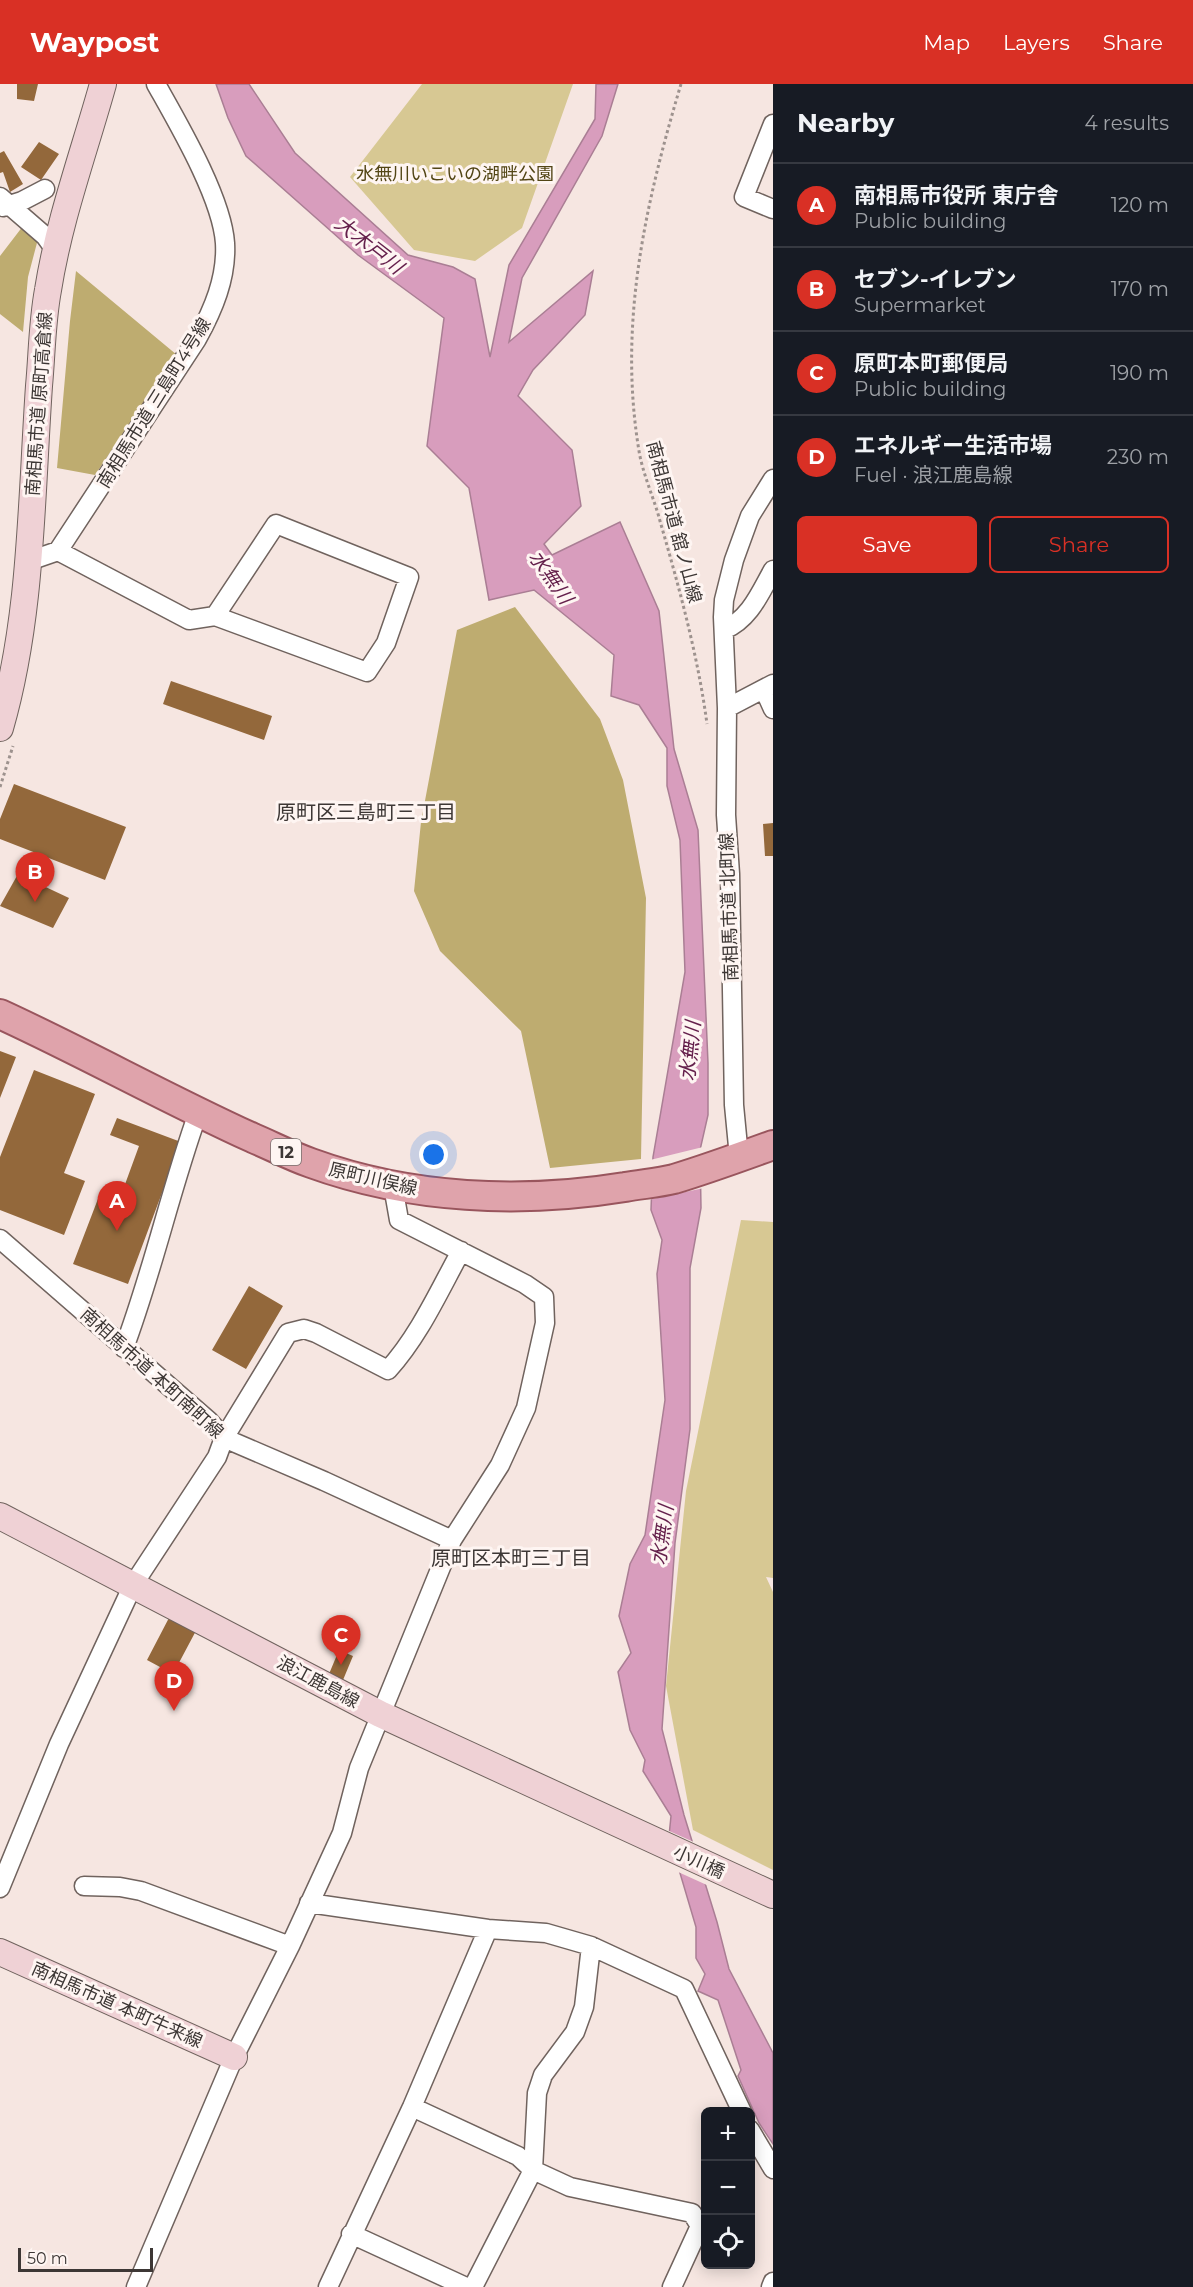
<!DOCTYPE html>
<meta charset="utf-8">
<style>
:root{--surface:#171b24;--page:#20242c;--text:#f1f3f6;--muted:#9ea1a6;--line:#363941;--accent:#d93025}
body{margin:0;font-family:Montserrat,"Noto Sans JP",sans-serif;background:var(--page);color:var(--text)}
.controls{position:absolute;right:18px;bottom:18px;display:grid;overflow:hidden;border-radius:9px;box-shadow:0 3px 15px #0003}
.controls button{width:54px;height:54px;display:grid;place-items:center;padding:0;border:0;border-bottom:2px solid var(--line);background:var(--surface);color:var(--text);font:30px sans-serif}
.scale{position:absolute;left:18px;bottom:15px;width:135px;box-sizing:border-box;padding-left:6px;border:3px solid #3d3735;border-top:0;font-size:16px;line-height:21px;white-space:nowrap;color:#3d3735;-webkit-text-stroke:4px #fef5f2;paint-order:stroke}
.you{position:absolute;left:434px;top:1071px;width:21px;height:21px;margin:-15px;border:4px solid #fff;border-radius:50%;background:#1a73e8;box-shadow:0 0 0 9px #1a73e833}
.badge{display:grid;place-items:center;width:39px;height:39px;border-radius:50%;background:var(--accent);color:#fff;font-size:20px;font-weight:700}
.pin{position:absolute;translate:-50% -50px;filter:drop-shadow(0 2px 3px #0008)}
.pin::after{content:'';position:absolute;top:32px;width:21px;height:18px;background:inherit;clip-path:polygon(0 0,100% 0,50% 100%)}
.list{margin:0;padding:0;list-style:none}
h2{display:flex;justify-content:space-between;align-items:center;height:78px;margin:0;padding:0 24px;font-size:26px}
h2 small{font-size:20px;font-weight:400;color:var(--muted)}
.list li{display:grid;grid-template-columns:39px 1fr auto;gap:18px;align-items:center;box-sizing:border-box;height:84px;padding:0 24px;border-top:2px solid var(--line)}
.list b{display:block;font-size:22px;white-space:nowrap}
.list p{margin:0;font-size:20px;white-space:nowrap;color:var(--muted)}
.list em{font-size:20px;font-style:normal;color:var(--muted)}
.actions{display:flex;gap:12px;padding:18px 24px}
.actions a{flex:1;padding:14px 0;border:2px solid var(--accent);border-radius:9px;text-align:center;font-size:21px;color:var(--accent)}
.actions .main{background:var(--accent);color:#fff}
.icon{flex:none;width:33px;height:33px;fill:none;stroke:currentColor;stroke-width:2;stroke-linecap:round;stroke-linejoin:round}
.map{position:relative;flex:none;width:773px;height:2203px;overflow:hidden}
header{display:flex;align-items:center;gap:36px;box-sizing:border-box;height:84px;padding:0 30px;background:var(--accent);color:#fff}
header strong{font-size:28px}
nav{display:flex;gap:33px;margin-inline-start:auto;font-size:21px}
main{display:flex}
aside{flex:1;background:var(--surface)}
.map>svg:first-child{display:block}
.green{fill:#d7c893}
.forest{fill:#beac70}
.water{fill:#d89dbd;stroke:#aa7e94;stroke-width:1.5}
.pier{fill:#f6e6e1}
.building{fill:#93683b}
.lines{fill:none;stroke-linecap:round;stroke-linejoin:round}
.street-casing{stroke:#70635e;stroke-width:21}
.secondary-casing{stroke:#70635e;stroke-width:28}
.primary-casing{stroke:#99555d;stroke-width:32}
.path{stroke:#9d928e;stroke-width:3;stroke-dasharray:3 3;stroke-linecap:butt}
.street{stroke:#fff;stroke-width:18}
.secondary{stroke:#efd1d5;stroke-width:26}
.primary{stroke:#dfa3ab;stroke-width:28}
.labels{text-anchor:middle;stroke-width:6;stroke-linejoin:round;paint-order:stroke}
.shield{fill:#fef5f2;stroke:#77706e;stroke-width:1.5}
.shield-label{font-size:16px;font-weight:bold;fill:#3d3735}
.park-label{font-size:18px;fill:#524515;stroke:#fef5f2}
.street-label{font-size:18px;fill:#3d3735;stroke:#fef5f2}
.water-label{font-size:20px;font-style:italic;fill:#641f4b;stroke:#fef5f2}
.neighbourhood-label{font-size:20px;fill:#3d3735;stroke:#fef5f2}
</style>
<header>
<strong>Waypost</strong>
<nav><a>Map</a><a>Layers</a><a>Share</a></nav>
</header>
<main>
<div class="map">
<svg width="773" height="2203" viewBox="0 0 773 2203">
<rect width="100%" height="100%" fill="#f6e6e1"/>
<path class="green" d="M422 0H573L522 144 475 177 414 166 350 93Z
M741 1136 773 1138V1494L766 1493 773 1508V1786L693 1746 666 1602 686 1407Z"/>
<path class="forest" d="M23 142 38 155 28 193 23 248 0 230V172Z
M76 187 177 271 95 391 57 384 70 237Z
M515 523 600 635 623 696 646 814 641 1075 550 1084 521 947 440 867 414 807 421 738 457 546Z"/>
<path class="water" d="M216 0H249L295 69 408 171 453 183 475 195 490 273 509 181 595 35 596 0H618L602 52 522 194 509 258 593 187 585 231 533 286 518 312 572 366 581 422 544 460 552 471 620 438 659 527 674 665 698 746 708 979V1031L700 1066 701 1124 690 1184V1345L675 1459 662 1645 684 1731 717 1838 729 1885 773 1969V2060L759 2039 738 1992 741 1986 718 1916 698 1907 705 1890 696 1874V1843L669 1752 671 1732 643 1687 645 1676 630 1646 618 1588 631 1569 619 1532 630 1480 645 1451 665 1316 657 1190 662 1156 651 1126 653 1073 685 888 680 756 667 702V664L639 621 611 612 614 571 534 506 489 516 469 404 427 362 444 234 358 171 246 72 228 34Z"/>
<path class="pier" d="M703 1063 704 1104 648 1116 650 1076Z
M667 1746 696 1759 709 1802 676 1787 666 1753Z"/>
<path class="building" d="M17 0H38L34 17 17 15Z
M39 58 59 70 41 96 21 83Z
M4 67 23 100 10 108 3 88 0 89V69Z
M171 597 272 632 264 656 163 620Z
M14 700 126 743 105 796 0 755V735Z
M773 739V772H765L763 740Z
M18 790 69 814 53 844 0 822Z
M0 967 16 973 0 1014Z
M34 986 95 1010 64 1089 85 1097 64 1151 0 1126V1073Z
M117 1034 181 1058 128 1200 73 1180 101 1107 120 1114 139 1062 110 1051Z
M249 1202 283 1222 246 1285 212 1266Z
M171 1530 198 1543 173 1590 147 1576Z
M339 1566 353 1572 343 1596 329 1590Z"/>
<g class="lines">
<g class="street-casing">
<path id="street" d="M773 40 744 113 773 125
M0 113 45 152 56 167
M3 123 22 117 45 105
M58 467 189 536 215 532 276 440 409 493 386 559 367 588 215 532
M29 477 58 467 197 255C213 226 227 194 225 159 222 114 179 41 156 0
M724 546C750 535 760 509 773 486
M764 605 773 625
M727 624 723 533 724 516 734 476 750 432 773 395
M739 1073 734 1021 730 790 726 731 727 624 773 600
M0 1155 209 1337 224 1354 324 1397 452 1456
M124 1264C153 1187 170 1107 198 1029
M84 1802 120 1803 141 1807 290 1862
M0 1804 59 1660 133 1501 217 1373 224 1354 288 1249 304 1245 316 1249 388 1286C419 1252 439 1207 461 1167
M309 1819 488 1845 546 1849 591 1862 684 1905 742 2028
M412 2023 518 2072 533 2086 570 2103 692 2129 700 2142 672 2203
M750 2046 773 2085
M351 2150 466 2203
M136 2203 234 1973 290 1862 342 1749 359 1684 452 1456 500 1381 526 1324 545 1239 544 1213 525 1200 399 1136 393 1102
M328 2203 412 2023 488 1845
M473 2203 533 2086 537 2009 543 1991 575 1948 584 1923 591 1862
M771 2203 773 2198"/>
</g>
<g class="secondary-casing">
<path id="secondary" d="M0 644C32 533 31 417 39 302 42 270 42 238 48 206 59 136 84 68 103 0
M0 1432 380 1630 773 1811
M0 1868 234 1973"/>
</g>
<g class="primary-casing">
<path id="primary" d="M0 930C85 969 167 1015 253 1054 272 1062 291 1072 311 1079 410 1115 521 1120 625 1103 641 1100 658 1099 674 1095 707 1085 740 1073 773 1061"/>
</g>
<path class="path" d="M681 0C645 121 618 240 639 367 643 391 654 414 660 437 679 503 698 572 707 640
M0 703 13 662"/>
<use href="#street" class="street"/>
<use href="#secondary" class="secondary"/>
<use href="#primary" class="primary"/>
</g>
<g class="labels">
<rect class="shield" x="271" y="1055" width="30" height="26" rx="4.5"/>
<g class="shield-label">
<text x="286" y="1074">12</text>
</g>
<g class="park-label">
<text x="455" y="96">水無川いこいの湖畔公園</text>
</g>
<g class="street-label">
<text transform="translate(154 319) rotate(-58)" y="6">南相馬市道 三島町4号線</text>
<text transform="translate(39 320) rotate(-86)" y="6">南相馬市道 原町高倉線</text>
<text transform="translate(674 438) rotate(75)" y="6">南相馬市道 舘ノ山線</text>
<text transform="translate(729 823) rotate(-92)" y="6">南相馬市道 北町線</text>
<text transform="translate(373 1095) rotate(13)" y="6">原町川俣線</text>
<text transform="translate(152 1289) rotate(42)" y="6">南相馬市道 本町南町線</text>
<text transform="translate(318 1598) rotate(28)" y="6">浪江鹿島線</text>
<text transform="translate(699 1778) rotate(24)" y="6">小川橋</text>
<text transform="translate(117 1921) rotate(24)" y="6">南相馬市道 本町牛来線</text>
</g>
<g class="water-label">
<text transform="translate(369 161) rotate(38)" y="7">大木戸川</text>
<text transform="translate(551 493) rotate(55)" y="7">水無川</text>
<text transform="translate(690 967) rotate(-84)" y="7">水無川</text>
<text transform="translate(662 1451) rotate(-82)" y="7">水無川</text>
</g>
<g class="neighbourhood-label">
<text x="366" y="735">原町区三島町三丁目</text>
<text x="511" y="1481">原町区本町三丁目</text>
</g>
</g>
</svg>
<div class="controls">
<button>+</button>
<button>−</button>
<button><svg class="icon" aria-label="locate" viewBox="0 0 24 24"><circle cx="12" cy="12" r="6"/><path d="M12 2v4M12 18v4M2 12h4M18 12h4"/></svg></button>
</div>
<div class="scale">50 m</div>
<div class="you"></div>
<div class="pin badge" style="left:117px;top:1147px">A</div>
<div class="pin badge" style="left:35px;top:818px">B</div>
<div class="pin badge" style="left:341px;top:1581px">C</div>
<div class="pin badge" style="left:174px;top:1627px">D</div>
</div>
<aside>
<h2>Nearby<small>4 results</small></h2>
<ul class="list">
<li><span class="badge">A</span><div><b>南相馬市役所 東庁舎</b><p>Public building</p></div><em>120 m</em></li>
<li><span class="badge">B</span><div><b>セブン-イレブン</b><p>Supermarket</p></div><em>170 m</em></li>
<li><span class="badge">C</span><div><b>原町本町郵便局</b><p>Public building</p></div><em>190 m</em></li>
<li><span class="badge">D</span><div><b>エネルギー生活市場</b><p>Fuel · 浪江鹿島線</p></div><em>230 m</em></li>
</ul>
<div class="actions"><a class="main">Save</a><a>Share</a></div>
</aside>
</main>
